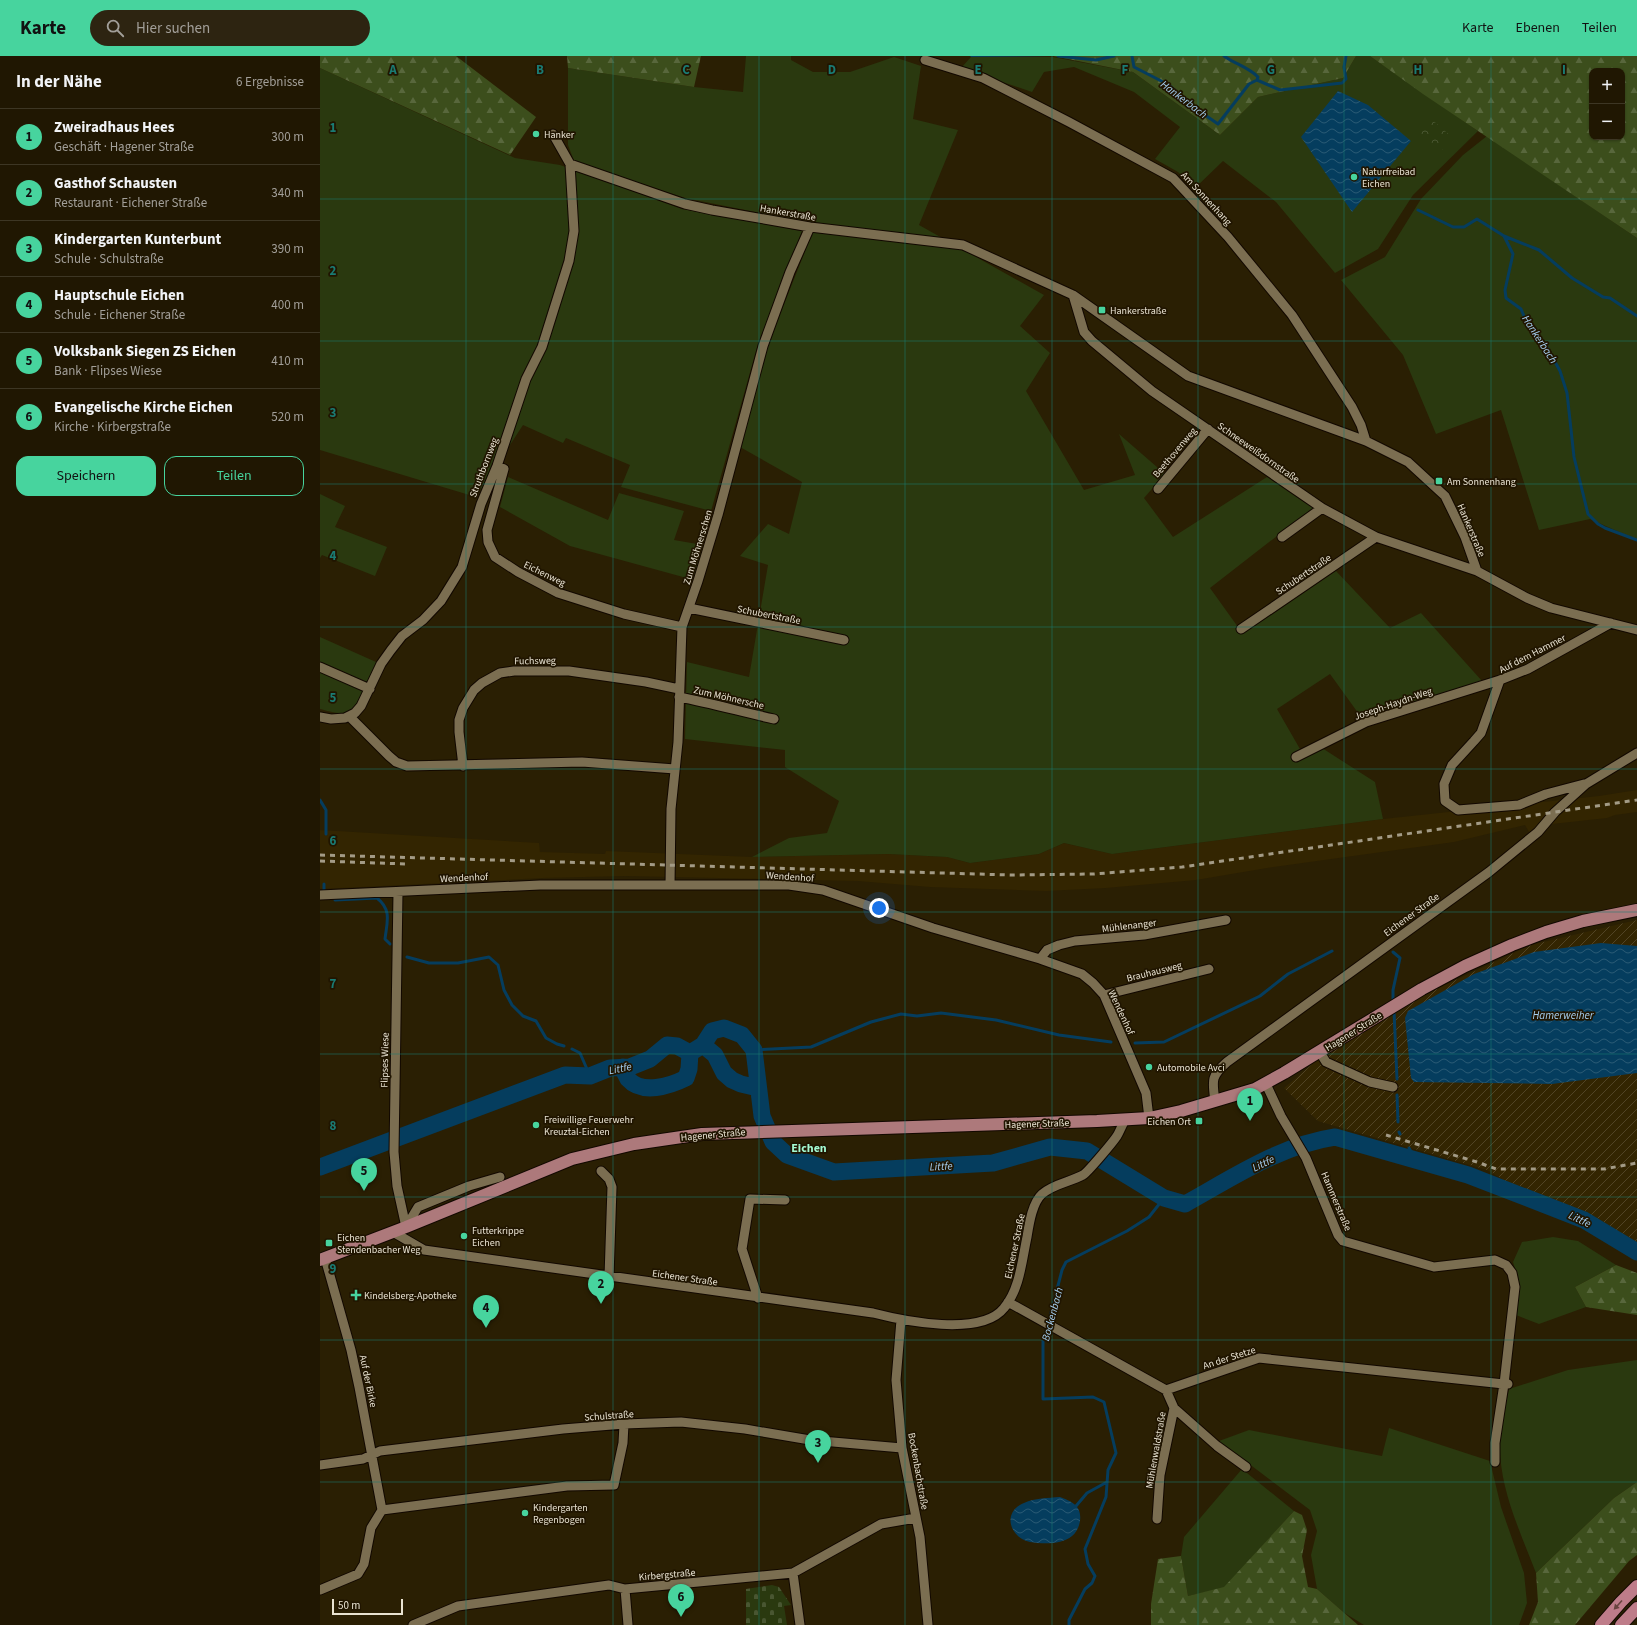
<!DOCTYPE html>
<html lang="de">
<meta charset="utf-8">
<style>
:root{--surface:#201702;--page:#2d2411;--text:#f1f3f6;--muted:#a29f99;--line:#3d3624;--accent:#47d49e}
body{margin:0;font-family:"Source Sans 3",sans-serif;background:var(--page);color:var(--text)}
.controls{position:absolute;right:12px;top:12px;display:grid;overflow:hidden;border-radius:8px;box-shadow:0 1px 3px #0004}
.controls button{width:36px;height:36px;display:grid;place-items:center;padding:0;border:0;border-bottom:1px solid var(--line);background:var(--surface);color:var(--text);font:20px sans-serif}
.scale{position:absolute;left:12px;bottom:10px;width:71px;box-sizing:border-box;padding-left:4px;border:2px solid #e9e3d2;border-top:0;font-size:11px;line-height:14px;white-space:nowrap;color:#e9e3d2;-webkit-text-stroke:3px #201500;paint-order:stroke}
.you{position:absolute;left:559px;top:852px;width:14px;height:14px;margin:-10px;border:3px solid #fff;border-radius:50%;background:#1a73e8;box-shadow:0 0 0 6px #1a73e833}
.badge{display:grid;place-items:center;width:26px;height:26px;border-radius:50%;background:var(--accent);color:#111;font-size:13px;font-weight:700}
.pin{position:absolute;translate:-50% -33px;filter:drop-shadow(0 1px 2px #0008)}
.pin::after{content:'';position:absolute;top:21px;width:14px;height:12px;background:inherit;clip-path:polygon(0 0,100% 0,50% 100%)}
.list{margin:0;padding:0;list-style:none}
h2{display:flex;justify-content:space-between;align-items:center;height:52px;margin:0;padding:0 16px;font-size:17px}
h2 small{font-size:13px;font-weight:400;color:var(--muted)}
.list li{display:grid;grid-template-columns:26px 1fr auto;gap:12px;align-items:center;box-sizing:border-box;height:56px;padding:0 16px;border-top:1px solid var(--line)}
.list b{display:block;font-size:15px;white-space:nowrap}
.list p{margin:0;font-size:13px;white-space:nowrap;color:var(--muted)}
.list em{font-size:13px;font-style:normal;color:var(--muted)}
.actions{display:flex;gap:8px;padding:12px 16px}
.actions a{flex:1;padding:9px 0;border:1px solid var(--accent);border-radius:12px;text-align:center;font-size:14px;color:var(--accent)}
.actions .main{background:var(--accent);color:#111}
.icon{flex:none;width:22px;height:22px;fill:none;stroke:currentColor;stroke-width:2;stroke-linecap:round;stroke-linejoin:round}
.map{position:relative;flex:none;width:1317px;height:1569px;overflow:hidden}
header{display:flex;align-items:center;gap:24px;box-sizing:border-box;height:56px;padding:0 20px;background:var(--accent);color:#111}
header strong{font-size:19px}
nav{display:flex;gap:22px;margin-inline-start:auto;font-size:14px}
.search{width:280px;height:36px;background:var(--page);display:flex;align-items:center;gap:10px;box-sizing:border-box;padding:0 14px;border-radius:22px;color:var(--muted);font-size:15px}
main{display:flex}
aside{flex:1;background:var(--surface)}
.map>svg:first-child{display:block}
.built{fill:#332501}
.industrial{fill:url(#industrial-furrows)}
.green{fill:#2a390f}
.forest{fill:url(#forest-firs);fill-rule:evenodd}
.cemetery{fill:url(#cemetery-stones)}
.park{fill:url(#park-crowns)}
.water{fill:url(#water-waves)}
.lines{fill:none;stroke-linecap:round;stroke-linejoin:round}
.stream{stroke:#053d5e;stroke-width:3}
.river{stroke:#053d5e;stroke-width:17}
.minor-casing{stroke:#120800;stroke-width:11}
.primary-casing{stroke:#120800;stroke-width:14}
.trunk-casing{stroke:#120800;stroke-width:14}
.minor{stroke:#7b6e51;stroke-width:9}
.primary{stroke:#ad797b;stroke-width:12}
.trunk{stroke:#be7c89;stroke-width:12}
.rail{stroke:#a39b86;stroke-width:3;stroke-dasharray:5 5;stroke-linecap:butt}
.oneway{fill:#67433e}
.grid{fill:none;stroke:#1a7b73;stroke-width:1;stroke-opacity:0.55}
.poi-dot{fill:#47d49e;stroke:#201500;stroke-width:1.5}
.labels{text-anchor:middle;stroke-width:3.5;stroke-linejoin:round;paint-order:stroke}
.poi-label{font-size:10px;fill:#e9e3d2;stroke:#201500;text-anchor:start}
.street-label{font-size:10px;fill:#e9e3d2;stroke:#201500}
.water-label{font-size:11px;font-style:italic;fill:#a5cff0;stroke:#201500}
.quarter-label{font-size:12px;font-weight:bold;fill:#a4fad2;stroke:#201500}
.grid-label{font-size:13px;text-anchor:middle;font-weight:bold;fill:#1a7b73;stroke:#201500;stroke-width:3.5;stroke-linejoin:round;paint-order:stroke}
</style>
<header>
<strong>Karte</strong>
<div class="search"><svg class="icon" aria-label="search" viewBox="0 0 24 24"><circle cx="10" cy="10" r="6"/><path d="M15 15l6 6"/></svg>Hier suchen</div>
<nav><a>Karte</a><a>Ebenen</a><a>Teilen</a></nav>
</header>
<main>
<aside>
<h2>In der Nähe<small>6 Ergebnisse</small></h2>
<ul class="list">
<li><span class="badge">1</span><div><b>Zweiradhaus Hees</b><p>Geschäft · Hagener Straße</p></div><em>300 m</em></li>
<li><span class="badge">2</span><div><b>Gasthof Schausten</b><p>Restaurant · Eichener Straße</p></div><em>340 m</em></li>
<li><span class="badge">3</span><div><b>Kindergarten Kunterbunt</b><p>Schule · Schulstraße</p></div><em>390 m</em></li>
<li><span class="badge">4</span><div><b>Hauptschule Eichen</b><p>Schule · Eichener Straße</p></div><em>400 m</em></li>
<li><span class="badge">5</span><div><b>Volksbank Siegen ZS Eichen</b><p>Bank · Flipses Wiese</p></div><em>410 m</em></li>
<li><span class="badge">6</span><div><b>Evangelische Kirche Eichen</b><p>Kirche · Kirbergstraße</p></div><em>520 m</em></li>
</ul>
<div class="actions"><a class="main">Speichern</a><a>Teilen</a></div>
</aside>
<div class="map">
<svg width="1317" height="1569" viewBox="0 0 1317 1569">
<defs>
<pattern id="industrial-furrows" width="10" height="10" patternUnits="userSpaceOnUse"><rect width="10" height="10" fill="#332501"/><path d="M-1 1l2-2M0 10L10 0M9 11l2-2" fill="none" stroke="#514425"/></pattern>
<pattern id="forest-firs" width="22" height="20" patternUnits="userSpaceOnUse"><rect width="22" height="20" fill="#3c4e1c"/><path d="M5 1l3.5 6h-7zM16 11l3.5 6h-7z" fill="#58673c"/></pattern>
<pattern id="cemetery-stones" width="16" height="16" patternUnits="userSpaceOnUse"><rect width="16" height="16" fill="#2a390f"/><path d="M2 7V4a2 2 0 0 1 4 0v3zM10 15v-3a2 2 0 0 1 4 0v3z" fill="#495631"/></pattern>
<pattern id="park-crowns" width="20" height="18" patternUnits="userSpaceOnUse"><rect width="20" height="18" fill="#2a390f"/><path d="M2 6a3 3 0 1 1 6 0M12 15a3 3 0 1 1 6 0" fill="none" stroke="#495631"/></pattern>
<pattern id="water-waves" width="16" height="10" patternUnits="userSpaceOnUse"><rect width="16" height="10" fill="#053d5e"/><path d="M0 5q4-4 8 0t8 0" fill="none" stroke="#295974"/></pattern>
</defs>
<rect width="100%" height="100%" fill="#2a1f03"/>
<path class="built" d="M1317 734V756L1295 759 1287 762 1232 768 1209 776 1205 769 1134 786 947 812 876 824 786 832 726 835 610 831 538 825 305 820 223 822 0 833V774L219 787 220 796 285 798 286 795 432 801 568 798 627 801 650 807 719 798 744 787 792 798 1063 763 1279 740Z"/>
<path class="industrial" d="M1317 864V1203L1167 1114 998 1065 964 1032 1008 995 1095 943 1211 889Z"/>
<path class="green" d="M426 0H471V4L493 16H530L574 1 601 10 593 63 638 74 599 169 724 239 700 270 730 297 706 335 764 434 815 419 799 378 845 418 824 442 853 481 947 421 993 452 890 532 923 578 1016 515 1070 572 1101 557 1162 625 1041 661 1010 618 957 653 984 700 1002 692 1055 726 1063 763 792 798 744 787 719 798 650 807 627 801 568 798 432 801 469 782 507 777 519 745 465 711V694L365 683 367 606 429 621 448 509 420 500 448 468 469 478 482 426 420 391 447 291 486 193 490 167 365 142 254 105 248 89V12L374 31 423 36Z
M1036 0H1050L1158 75 1093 139 1058 193 1015 217 956 146 903 105 874 133 858 116 835 103 860 71 814 36 754 11 724 16 712 36 641 12 651 1H733L813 16 900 79 938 41 1023 22Z
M0 12 195 102 240 109 362 153 482 175 438 288 391 455 301 431 310 409 246 382 243 387 203 369 156 441 0 394Z
M1167 80 1317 182V484L1270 463 1219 474 1181 354 1116 378 1083 299 1021 224 1065 201 1101 143 1143 99Z
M188 421 288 464 299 437 364 455 354 484 383 489 374 524 250 490 180 451Z
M0 438 25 450 15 471 67 491 55 520 2 499 0 502Z
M0 581 56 606C51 618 40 650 28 656 20 659 8 655 0 653Z
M1233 1181 1258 1185 1296 1209 1255 1231 1266 1251 1219 1268 1196 1259 1199 1225 1193 1206 1202 1186Z
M1317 1304V1426L1294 1442 1216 1517C1200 1475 1178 1430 1180 1384 1181 1367 1186 1349 1189 1333L1248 1314Z
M1069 1372 1170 1405 1181 1451 1204 1517 1207 1547 1199 1569H1044L1023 1556 997 1533 991 1499 997 1475 990 1454 899 1385 929 1374 1062 1400Z
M922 1413 974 1455 904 1532 868 1540 861 1500 864 1481Z"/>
<path class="forest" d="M0 0H136L216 61 190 99 0 12Z
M247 0H381L374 31 248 12Z
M733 0H1036L1023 22 938 41 900 79 813 16Z
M1050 0H1317V182L1103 38ZM1272 15H1302V81H1272Z
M1296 1209 1317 1217V1259L1266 1251 1255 1231Z
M1317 1426V1499L1309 1505 1255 1569H1209L1218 1546 1216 1517 1294 1442Z
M974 1455 982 1459 987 1474 982 1500 988 1531 997 1533 1038 1569H831V1548L838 1503 861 1500 868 1540 904 1531Z"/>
<path class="cemetery" d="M452 1529 459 1531 471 1549 464 1550 467 1569H426V1533Z"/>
<path class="park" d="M1109 61 1133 82 1121 95 1097 74Z"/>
<path class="water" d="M650 0H733L651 1Z
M1018 35 1048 49 1091 85 1032 156 981 81Z
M1281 887 1317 890V1017L1232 1028 1094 1026 1091 1022 1085 962 1088 955 1154 918 1214 896Z
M740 1441C745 1443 751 1445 754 1448 764 1455 761 1473 752 1480 741 1489 723 1488 710 1486 689 1481 682 1456 704 1447 715 1442 728 1442 740 1441Z"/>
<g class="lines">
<path class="stream" d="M738 0 776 4 794 0
M812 0 814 11 849 29 872 50 898 68 929 28 937 24 960 34 1022 27 1026 23 1024 11 1026 0
M904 0C915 8 928 11 938 21L937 24
M1098 154 1133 171H1144L1157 163 1184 180 1193 198 1185 234 1186 242 1201 253 1206 265 1228 293 1240 315 1247 337 1254 401 1268 458 1278 468 1285 472 1317 484
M1184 180 1219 194 1252 222 1283 241 1290 242 1317 260
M0 744 6 754V778
M4 828V834
M15 844 57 842C72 854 67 866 65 883L70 888
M1073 896 1080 902 1073 934V947
M87 901 109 907H138L169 901 178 909 184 934 192 949 203 960 216 965 226 982 237 988 244 990
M1074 955 1077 1023
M815 987 844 986 940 940 968 918 1012 895
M252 993 260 997 270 1020
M434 994 491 991 551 966 581 958 597 960 621 957 676 964 739 979 791 986
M1077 1039 1078 1066
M1079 1076 1080 1078
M1089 1092 1096 1104
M756 1450 767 1437 787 1426
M749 1569V1564L765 1533 772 1527 775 1520 768 1508 765 1493 786 1441 788 1414 796 1397 784 1346 773 1341 723 1343V1283L727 1272 742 1214 746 1206 807 1175 829 1161 844 1142"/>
<path class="river" d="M383 989 395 999 404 1017 412 1024 421 1028 438 1032
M303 1011C304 1015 306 1020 308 1023 322 1039 350 1030 366 1022L369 1013 370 997
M0 1111 245 1019 270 1020 290 1012 310 1011 330 1003 347 989 357 990 370 997 383 989 392 975 404 972 422 979 434 994 442 1060 453 1086 467 1099 514 1116 673 1107 730 1091 767 1095 844 1142 865 1148C912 1122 961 1089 1015 1081L1148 1119 1264 1164 1317 1196"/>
<g class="minor-casing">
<path id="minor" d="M605 4 663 22 749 66 853 122 908 181 972 259 1032 351 1041 369 1046 385
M233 78 250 108 365 148 392 154 490 171 643 189 753 239 868 320 1046 385 1088 406 1125 440 1145 481 1157 515 1207 542 1231 552 1317 574
M753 239 764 276 772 285 832 335 1002 452 1056 481 1157 515
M177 410 184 413 167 474 168 486 175 501 198 516 238 537 304 558 362 571
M838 433 888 373
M962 481 1002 452
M369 552 524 584
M921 573 1056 481
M0 611 50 633
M359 641C391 647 422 656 454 663
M0 661 11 663 25 662 35 657 41 650 61 608 71 594 82 580 103 564 121 545 142 511 161 448 177 410 206 323 222 291 249 205 254 175 250 108
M30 661 69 700 76 706 87 710 262 706 355 713
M976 701 1046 666 1180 624
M143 710 139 676V664L143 652 154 634 162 627 180 617 194 615H249L326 626 359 633
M1264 728 1226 738 1199 749 1138 754 1125 745 1124 728 1132 709 1154 685 1161 677 1180 624 1208 613 1291 567
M350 829 351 753 358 686 362 571 378 525 398 459 443 290 470 216 490 171
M78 836 74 1096 77 1130 86 1171
M0 839 220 829H469L503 834 613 872 720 903 762 918 773 927 784 939 826 1037 829 1062
M720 903 727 894 739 889 755 885 824 879 906 864
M784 939 889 913
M999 995 1006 1006 1050 1026 1073 1031
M895 1045C892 1024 891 1020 907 1006L1169 816 1218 776 1235 756 1266 728 1317 697
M281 1115 289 1123 292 1131 289 1221
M86 1171 98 1151 149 1130 180 1121
M73 1176 104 1194 553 1257C584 1265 661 1281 684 1252 700 1233 702 1204 707 1181 709 1169 712 1147 722 1138 733 1128 750 1126 763 1119 768 1116 793 1086 797 1080 800 1075 802 1069 805 1064
M438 1242 422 1193 430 1143 465 1144
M688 1246 846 1334 939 1302 1184 1328 1195 1231 1192 1217 1186 1209 1175 1204 1114 1211 1023 1185 1018 1179 986 1102 961 1060 946 1028
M581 1264 576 1324 582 1392 600 1481 608 1569
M854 1352 897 1390 926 1411
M1175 1406V1387L1184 1328H1188
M0 1409 43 1403 60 1395 243 1373 304 1368 361 1366 425 1373 490 1384 582 1392
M62 1454 247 1430 294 1429 303 1387 304 1368
M837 1463 840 1419 854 1352 846 1334
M473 1517 480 1569
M305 1533 308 1569
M0 1534 38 1518 44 1508 51 1472 62 1454 39 1331 31 1294 5 1202
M93 1569 138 1550 289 1529 305 1533 473 1517 561 1468 596 1462"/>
</g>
<g class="primary-casing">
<path id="primary" d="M0 1204 86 1171 252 1103 314 1088 382 1078 777 1065 829 1062 861 1055 935 1033 964 1017 1102 933 1145 910 1192 889 1226 876 1263 865 1317 854"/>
</g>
<g class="trunk-casing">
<path id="trunk" d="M1281 1569 1301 1546 1317 1530
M1301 1569 1317 1552"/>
</g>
<use href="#minor" class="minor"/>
<use href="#primary" class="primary"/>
<use href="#trunk" class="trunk"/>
<path class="rail" d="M0 799 691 819 774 818 862 811 1317 744
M0 805 86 808
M1066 1079 1157 1106 1176 1113H1284L1317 1107"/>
</g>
<defs><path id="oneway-solid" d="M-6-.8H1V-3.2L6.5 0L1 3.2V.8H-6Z"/></defs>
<use class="oneway" href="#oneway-solid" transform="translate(1298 1549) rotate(132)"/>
<path class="grid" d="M146 0V1569M293 0V1569M439 0V1569M585 0V1569M732 0V1569M878 0V1569M1024 0V1569M1171 0V1569M0 143H1317M0 285H1317M0 428H1317M0 571H1317M0 713H1317M0 856H1317M0 998H1317M0 1141H1317M0 1284H1317M0 1426H1317"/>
<g class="poi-dot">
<circle cx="216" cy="78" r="4"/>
<circle cx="1034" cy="121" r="4"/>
<rect x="778" y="250" width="8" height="8" rx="2"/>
<rect x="1115" y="421" width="8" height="8" rx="2"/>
<circle cx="829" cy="1011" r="4"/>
<rect x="875" y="1061" width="8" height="8" rx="2"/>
<circle cx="216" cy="1069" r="4"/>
<circle cx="144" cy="1180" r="4"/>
<rect x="5" y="1183" width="8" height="8" rx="2"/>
<path d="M34 1233h4v4h4v4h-4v4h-4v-4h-4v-4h4z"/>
<circle cx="205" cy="1457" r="4"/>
</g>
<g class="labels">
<g class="poi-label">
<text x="224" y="82">Hanker</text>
<text x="1042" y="119">Naturfreibad<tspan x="1042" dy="12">Eichen</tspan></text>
<text x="790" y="258">Hankerstraße</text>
<text x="1127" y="429">Am Sonnenhang</text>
<text x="837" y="1015">Automobile Avci</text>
<text x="224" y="1067">Freiwillige Feuerwehr<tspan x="224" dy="12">Kreuztal-Eichen</tspan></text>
<text x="871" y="1069" text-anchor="end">Eichen Ort</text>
<text x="152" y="1178">Futterkrippe<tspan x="152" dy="12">Eichen</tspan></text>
<text x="17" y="1185">Eichen<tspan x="17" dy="12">Stendenbacher Weg</tspan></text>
<text x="44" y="1243">Kindelsberg-Apotheke</text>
<text x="213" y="1455">Kindergarten<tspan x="213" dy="12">Regenbogen</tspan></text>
</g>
<g class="street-label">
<text transform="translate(887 142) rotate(47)" y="4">Am Sonnenhang</text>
<text transform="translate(468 156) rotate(10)" y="4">Hankerstraße</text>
<text transform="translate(854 396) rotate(-50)" y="4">Beethovenweg</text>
<text transform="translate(939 396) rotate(35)" y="4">Schneeweißdornstraße</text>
<text transform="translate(163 411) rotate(-69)" y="4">Struthbornweg</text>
<text transform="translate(1152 474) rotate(67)" y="4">Hankerstraße</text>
<text transform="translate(377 491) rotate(-73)" y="4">Zum Möhnerschen</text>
<text transform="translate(225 517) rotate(26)" y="4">Eichenweg</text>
<text transform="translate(983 518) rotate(-34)" y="4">Schubertstraße</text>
<text transform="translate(449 558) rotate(11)" y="4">Schubertstraße</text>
<text transform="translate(1212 597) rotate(-27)" y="4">Auf dem Hammer</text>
<text transform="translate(215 604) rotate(-1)" y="4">Fuchsweg</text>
<text transform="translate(409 641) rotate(13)" y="4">Zum Möhnersche</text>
<text transform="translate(1073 647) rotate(-19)" y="4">Joseph-Haydn-Weg</text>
<text transform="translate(470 820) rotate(4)" y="4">Wendenhof</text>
<text transform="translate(144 821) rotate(-3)" y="4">Wendenhof</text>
<text transform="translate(1091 858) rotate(-36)" y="4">Eichener Straße</text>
<text transform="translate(809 869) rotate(-7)" y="4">Mühlenanger</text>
<text transform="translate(834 915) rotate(-14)" y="4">Brauhausweg</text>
<text transform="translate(802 956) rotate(65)" y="4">Wendenhof</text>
<text transform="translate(1033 975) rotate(-32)" y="4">Hagener Straße</text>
<text transform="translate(64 1004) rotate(-89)" y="4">Flipses Wiese</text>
<text transform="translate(717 1067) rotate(-2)" y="4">Hagener Straße</text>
<text transform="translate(393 1078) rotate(-5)" y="4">Hagener Straße</text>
<text transform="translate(1017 1145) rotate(67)" y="4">Hammerstraße</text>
<text transform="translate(694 1190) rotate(-78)" y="4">Eichener Straße</text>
<text transform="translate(365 1221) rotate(8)" y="4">Eichener Straße</text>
<text transform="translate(909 1301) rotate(-18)" y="4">An der Stetze</text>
<text transform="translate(49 1325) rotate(78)" y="4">Auf der Birke</text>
<text transform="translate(289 1359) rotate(-4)" y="4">Schulstraße</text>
<text transform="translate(835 1394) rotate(-80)" y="4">Mühlenwaldstraße</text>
<text transform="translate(599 1415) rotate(80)" y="4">Bockenbachstraße</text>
<text transform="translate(347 1518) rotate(-5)" y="4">Kirbergstraße</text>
</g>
<g class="water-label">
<text transform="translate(864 43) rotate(37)" y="4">Hankerbach</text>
<text transform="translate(1220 283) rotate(57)" y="4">Hankerbach</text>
<text x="1243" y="963">Hamerweiher</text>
<text transform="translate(300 1012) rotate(-11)" y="4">Littfe</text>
<text transform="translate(943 1107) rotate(-26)" y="4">Littfe</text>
<text transform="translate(621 1110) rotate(-3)" y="4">Littfe</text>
<text transform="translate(1260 1163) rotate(25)" y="4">Littfe</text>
<text transform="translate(732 1258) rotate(-75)" y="4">Bockenbach</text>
</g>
<g class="quarter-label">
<text x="489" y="1096">Eichen</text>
</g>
</g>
<g class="grid-label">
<text x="73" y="18">A</text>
<text x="220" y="18">B</text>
<text x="366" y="18">C</text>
<text x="512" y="18">D</text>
<text x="658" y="18">E</text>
<text x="805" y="18">F</text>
<text x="951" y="18">G</text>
<text x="1098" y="18">H</text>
<text x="1244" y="18">I</text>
<text x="13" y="76">1</text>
<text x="13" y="219">2</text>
<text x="13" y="361">3</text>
<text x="13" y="504">4</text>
<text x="13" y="646">5</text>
<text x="13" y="789">6</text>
<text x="13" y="932">7</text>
<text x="13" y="1074">8</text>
<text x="13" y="1217">9</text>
</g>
</svg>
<div class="controls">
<button>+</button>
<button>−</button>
</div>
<div class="scale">50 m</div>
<div class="you"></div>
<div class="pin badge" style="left:930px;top:1065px">1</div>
<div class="pin badge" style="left:281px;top:1248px">2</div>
<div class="pin badge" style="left:498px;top:1407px">3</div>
<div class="pin badge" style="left:166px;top:1272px">4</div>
<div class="pin badge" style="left:44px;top:1135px">5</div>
<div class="pin badge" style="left:361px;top:1561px">6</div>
</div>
</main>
